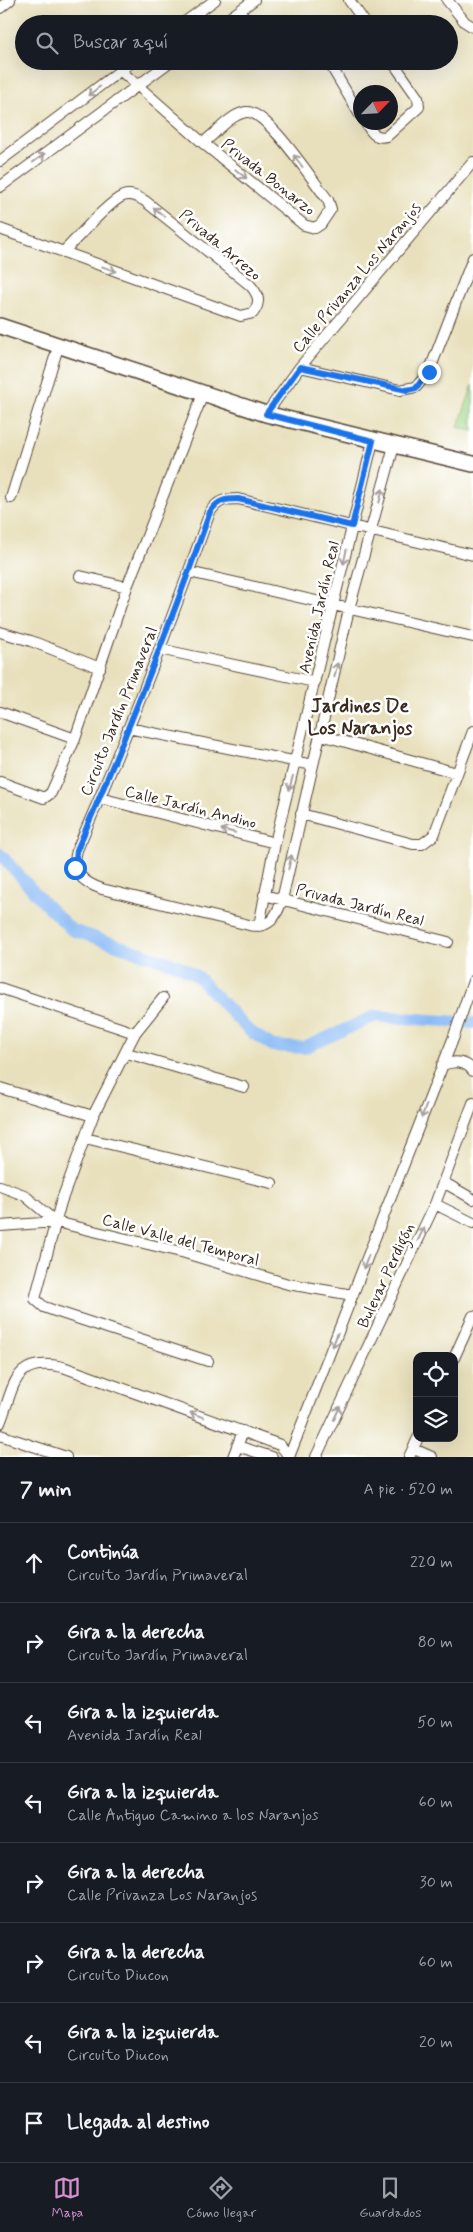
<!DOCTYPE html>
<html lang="es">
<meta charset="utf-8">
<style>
:root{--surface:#171b24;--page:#20242c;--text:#f1f3f6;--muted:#9ea1a6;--line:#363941;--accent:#d690ce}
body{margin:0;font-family:Mynerve,sans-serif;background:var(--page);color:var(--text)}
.controls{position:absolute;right:15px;bottom:15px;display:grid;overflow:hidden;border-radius:10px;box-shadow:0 5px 20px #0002}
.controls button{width:45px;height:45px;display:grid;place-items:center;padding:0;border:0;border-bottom:1px solid var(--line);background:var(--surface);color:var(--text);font:25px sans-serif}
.compass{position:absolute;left:353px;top:85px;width:45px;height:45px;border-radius:50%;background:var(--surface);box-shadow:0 5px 20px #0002;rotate:65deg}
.stop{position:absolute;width:15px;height:15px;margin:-11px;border:4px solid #1a73e8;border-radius:50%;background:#fff}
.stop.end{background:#1a73e8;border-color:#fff;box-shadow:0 1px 5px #0008}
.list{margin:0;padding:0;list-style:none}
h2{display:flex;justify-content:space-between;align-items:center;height:65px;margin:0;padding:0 20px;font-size:21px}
h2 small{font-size:16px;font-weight:400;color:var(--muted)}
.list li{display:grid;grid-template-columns:32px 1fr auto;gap:15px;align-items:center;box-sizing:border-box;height:80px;padding:0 20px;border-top:1px solid var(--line)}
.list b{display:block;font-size:19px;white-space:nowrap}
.list p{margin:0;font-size:16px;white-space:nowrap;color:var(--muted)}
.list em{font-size:16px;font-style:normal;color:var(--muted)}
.icon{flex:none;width:28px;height:28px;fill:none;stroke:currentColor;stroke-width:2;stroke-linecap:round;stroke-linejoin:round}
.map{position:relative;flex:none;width:473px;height:1457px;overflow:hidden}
.search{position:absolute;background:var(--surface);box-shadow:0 5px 20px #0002;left:15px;right:15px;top:15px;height:55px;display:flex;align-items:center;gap:12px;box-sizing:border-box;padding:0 18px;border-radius:28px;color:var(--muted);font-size:19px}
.sheet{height:705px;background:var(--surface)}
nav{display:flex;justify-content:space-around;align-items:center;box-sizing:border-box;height:70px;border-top:1px solid var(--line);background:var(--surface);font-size:14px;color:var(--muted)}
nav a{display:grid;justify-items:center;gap:2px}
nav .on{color:var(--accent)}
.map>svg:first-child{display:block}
.green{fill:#9fd88a;stroke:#6d8154}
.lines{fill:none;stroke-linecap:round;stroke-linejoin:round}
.canal{stroke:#89baf5;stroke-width:12}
.street-casing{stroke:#554536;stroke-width:12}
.secondary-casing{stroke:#554536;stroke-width:18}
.street{stroke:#fff;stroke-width:10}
.secondary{stroke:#fff;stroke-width:15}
.oneway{stroke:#a79f9a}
.route{stroke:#1a73e8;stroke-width:6}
.labels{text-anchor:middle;stroke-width:5;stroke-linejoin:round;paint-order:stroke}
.street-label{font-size:16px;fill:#3b2a1e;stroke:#fff}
.quarter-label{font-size:19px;font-weight:bold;fill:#3b2a1e;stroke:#fff}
</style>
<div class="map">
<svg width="473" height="1457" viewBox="0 0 473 1457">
<rect width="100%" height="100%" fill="#fff"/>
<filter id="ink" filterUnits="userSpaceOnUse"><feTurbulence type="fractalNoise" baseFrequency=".02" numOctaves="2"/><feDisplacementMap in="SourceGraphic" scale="10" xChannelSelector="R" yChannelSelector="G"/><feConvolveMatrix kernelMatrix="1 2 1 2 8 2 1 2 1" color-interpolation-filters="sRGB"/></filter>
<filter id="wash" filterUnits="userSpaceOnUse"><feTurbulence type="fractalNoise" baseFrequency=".0096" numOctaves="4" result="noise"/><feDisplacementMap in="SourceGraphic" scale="20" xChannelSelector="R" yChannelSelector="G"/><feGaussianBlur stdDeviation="1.12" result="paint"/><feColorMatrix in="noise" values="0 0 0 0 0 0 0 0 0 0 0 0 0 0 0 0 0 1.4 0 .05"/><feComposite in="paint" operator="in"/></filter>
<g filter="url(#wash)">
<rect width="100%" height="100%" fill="#e8e0bc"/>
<path class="green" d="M473 385V431L458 427Z"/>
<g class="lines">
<path class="canal" d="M0 854 48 907 72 930 180 966 198 977 248 1030 273 1046 304 1048 375 1016 473 1023"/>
</g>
</g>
<g filter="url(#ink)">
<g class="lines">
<g class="street-casing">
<path id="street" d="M349 0 366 24
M447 0 465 22 473 27
M0 8 10 0
M182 24 215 0
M221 24 254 0
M328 61 360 115
M121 71 203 143 304 225 315 228 321 224 331 209 328 200C314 183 267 109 246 112 231 114 215 134 203 143
M365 122C371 132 375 139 387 136L419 107 418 98 392 61
M0 161 133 61
M0 187 171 61
M0 229 241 316 253 313C261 302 259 295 250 285L145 201C138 197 131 193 123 196 107 203 78 238 63 252
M300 367 400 390 416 387 429 372 473 258
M266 414 300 367 473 162
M394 446 349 609 282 900C276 918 269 929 249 925L102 889C82 882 71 872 77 850 126 739 170 626 210 512 218 500 225 499 238 499 317 518 395 537 473 555
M11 498 59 344
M189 572 473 637
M80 576 127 587
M0 632 31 641 100 668
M159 649 315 682
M0 712 75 739
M128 728 313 765
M321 735 457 773
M0 782 44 798 51 793 75 739 127 587 203 394
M100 798 275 843
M301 814 413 844H422L434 835 473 731
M264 895 448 942
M259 926 275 843 373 441
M0 988 135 1033
M163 998 135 1033 93 1116 61 1202 35 1299 44 1307 55 1311 208 1361
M127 1053 244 1087
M442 1065C453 1061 466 1060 473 1071
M0 1088 93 1116
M85 1138 272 1183
M443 1182 473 1199
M0 1186 24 1195 56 1222
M435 1204 473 1223
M0 1226 56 1222 185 1253 288 1284 353 1295
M454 1358 473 1316
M0 1423C15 1385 13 1356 63 1367L280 1445 289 1456 287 1457
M0 1435 66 1457
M237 1446 272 1457
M414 1449 432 1457
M233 1457 243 1431
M289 1457 453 1039 473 981
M316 1457 435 1204 473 1103
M409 1457 418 1438"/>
</g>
<g class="secondary-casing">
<path id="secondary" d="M0 326 266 414 473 464"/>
</g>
<use href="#street" class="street"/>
<use href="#secondary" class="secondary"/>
</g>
<defs><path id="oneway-shaft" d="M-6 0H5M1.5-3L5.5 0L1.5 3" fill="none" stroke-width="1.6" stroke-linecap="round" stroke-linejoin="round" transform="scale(1.25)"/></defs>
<g class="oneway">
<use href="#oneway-shaft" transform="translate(94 91) rotate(143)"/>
<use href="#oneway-shaft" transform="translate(39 158) rotate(-36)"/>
<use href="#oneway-shaft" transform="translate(298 161) rotate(-127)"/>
<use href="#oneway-shaft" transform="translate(241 174) rotate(39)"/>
<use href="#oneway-shaft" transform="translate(159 212) rotate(-141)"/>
<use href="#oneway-shaft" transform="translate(109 269) rotate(20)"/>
<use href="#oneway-shaft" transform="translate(381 496) rotate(-75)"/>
<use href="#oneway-shaft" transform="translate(345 557) rotate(102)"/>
<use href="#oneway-shaft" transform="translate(336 670) rotate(-77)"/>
<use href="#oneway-shaft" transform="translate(291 783) rotate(105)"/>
<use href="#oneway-shaft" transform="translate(228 831) rotate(-166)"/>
<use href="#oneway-shaft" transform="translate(290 862) rotate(-77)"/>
<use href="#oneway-shaft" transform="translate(424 1111) rotate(111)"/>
<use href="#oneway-shaft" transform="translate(421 1234) rotate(-64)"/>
<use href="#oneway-shaft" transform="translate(366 1262) rotate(111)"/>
<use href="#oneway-shaft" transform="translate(335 1340) rotate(111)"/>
<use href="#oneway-shaft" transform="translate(337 1413) rotate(-65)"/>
<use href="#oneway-shaft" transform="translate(197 1415) rotate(-160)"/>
</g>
</g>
<g class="lines" filter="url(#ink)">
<path class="route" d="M75 868 77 850C125 739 170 626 210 512 218 500 225 499 238 499L352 526 373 441 266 414 300 367 407 390 416 388 429 372"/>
</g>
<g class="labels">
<g class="street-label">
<text transform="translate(269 176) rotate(38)" y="6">Privada Bonarzo</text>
<text transform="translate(221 244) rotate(40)" y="6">Privada Arrezo</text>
<text transform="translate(356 277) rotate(-50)" y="6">Calle Privanza Los Naranjos</text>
<text transform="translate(318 607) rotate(-77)" y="6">Avenida Jardín Real</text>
<text transform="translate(118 711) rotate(-68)" y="6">Circuito Jardín Primaveral</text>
<text transform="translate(191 806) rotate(14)" y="6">Calle Jardín Andino</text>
<text transform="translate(360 904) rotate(14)" y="6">Privada Jardín Real</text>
<text transform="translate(181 1239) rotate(15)" y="6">Calle Valle del Temporal</text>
<text transform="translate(385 1275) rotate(-65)" y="6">Bulevar Perdigón</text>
</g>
<g class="quarter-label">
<text x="360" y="712">Jardines De<tspan x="360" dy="22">Los Naranjos</tspan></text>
</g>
</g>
</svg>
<div class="controls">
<button><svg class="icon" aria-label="locate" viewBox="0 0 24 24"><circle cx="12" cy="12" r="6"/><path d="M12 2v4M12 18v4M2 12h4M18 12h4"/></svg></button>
<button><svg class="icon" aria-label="layers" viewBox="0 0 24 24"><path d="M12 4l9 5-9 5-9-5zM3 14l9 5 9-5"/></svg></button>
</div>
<svg class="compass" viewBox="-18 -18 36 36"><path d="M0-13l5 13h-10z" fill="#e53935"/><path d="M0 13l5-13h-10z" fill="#9ea1a6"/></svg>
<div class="stop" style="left:75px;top:868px"></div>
<div class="stop end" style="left:429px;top:372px"></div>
<div class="search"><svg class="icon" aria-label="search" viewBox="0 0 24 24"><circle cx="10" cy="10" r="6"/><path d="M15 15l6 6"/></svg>Buscar aquí</div>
</div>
<section class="sheet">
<h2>7 min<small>A pie · 520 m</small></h2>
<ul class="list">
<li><svg class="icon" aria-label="ahead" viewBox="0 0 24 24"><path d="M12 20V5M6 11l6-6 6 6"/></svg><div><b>Continúa</b><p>Circuito Jardín Primaveral</p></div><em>220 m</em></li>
<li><svg class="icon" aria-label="right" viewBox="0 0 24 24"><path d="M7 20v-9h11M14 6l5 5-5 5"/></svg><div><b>Gira a la derecha</b><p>Circuito Jardín Primaveral</p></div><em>80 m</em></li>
<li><svg class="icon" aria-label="left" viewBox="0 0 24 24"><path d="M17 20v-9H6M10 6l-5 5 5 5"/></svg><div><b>Gira a la izquierda</b><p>Avenida Jardín Real</p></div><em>50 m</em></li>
<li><svg class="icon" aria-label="left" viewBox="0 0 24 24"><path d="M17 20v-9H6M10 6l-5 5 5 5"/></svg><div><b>Gira a la izquierda</b><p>Calle Antiguo Camino a los Naranjos</p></div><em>60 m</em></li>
<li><svg class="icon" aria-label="right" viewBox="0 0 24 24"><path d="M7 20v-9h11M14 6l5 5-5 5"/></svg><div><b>Gira a la derecha</b><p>Calle Privanza Los Naranjos</p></div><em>30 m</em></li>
<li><svg class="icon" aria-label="right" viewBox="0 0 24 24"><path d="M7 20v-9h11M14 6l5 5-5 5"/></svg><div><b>Gira a la derecha</b><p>Circuito Diucon</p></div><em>60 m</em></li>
<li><svg class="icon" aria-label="left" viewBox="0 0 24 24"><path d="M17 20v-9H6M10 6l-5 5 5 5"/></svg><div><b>Gira a la izquierda</b><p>Circuito Diucon</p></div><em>20 m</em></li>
<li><svg class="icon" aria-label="arrive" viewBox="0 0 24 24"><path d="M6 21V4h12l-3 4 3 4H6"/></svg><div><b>Llegada al destino</b></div></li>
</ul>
</section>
<nav>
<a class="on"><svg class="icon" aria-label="map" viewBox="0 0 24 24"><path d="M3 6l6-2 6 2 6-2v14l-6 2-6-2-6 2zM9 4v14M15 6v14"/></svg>Mapa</a>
<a><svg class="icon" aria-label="directions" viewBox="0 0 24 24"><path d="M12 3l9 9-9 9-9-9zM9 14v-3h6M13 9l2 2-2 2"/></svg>Cómo llegar</a>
<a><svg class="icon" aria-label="saved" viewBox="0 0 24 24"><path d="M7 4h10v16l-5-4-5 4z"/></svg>Guardados</a>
</nav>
